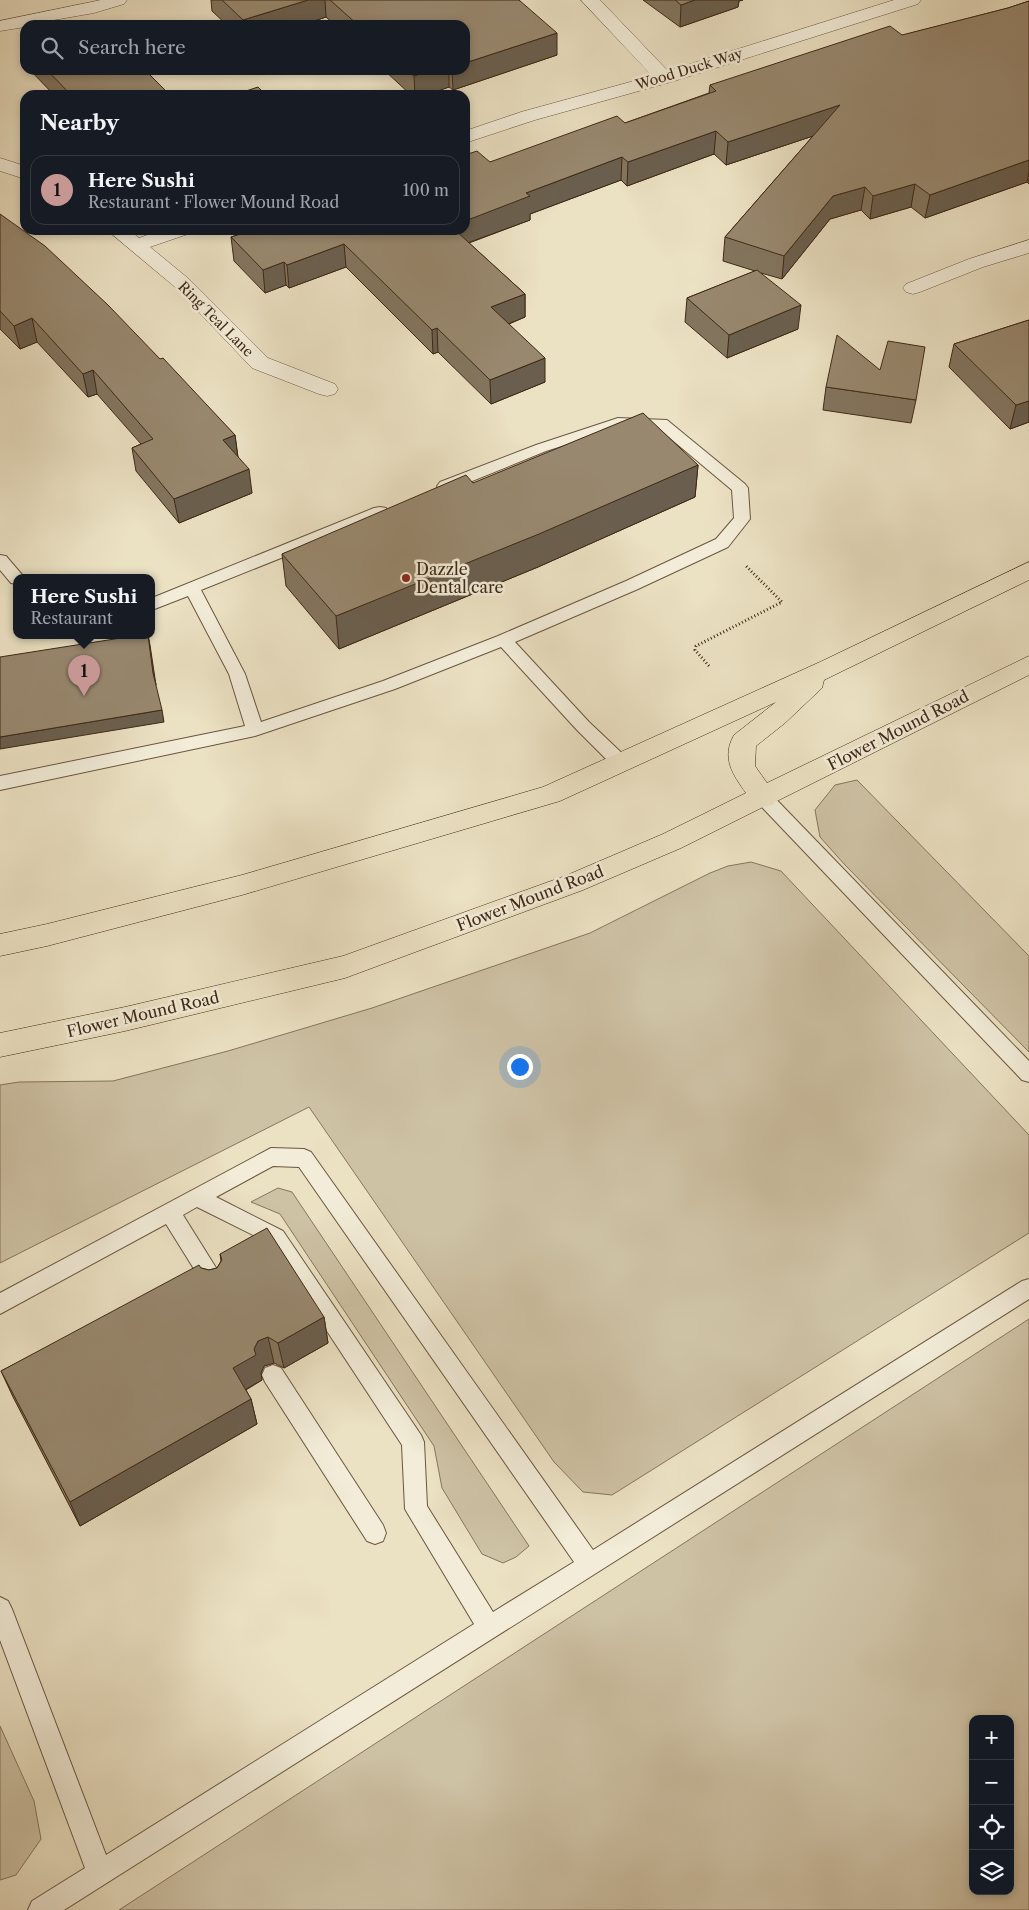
<!DOCTYPE html>
<meta charset="utf-8">
<style>
:root{--surface:#171b24;--page:#20242c;--text:#f1f3f6;--muted:#9ea1a6;--line:#363941;--accent:#c59692}
body{margin:0;font-family:"Libre Caslon Text",serif;background:var(--page);color:var(--text)}
.controls{position:absolute;right:15px;bottom:15px;display:grid;overflow:hidden;border-radius:10px;box-shadow:0 2px 8px #0003}
.controls button{width:45px;height:45px;display:grid;place-items:center;padding:0;border:0;border-bottom:1px solid var(--line);background:var(--surface);color:var(--text);font:25px sans-serif}
.you{position:absolute;left:519px;top:1066px;width:18px;height:18px;margin:-12px;border:4px solid #fff;border-radius:50%;background:#1a73e8;box-shadow:0 0 0 8px #1a73e833}
.badge{display:grid;place-items:center;width:32px;height:32px;border-radius:50%;background:var(--accent);color:#111;font-size:16px;font-weight:700}
.pin{position:absolute;translate:-50% -41px;filter:drop-shadow(0 1px 2px #0008)}
.pin::after{content:'';position:absolute;top:26px;width:18px;height:15px;background:inherit;clip-path:polygon(0 0,100% 0,50% 100%)}
.popup{position:absolute;left:13px;top:574px;width:142px;height:65px;box-sizing:border-box;display:grid;place-content:center;border-radius:10px;background:var(--surface);filter:drop-shadow(0 1px 4px #0005);font-size:16px;white-space:nowrap;color:var(--muted)}
.popup b{font-size:19px;color:var(--text)}
.popup::after{content:'';position:absolute;left:50%;top:100%;margin-left:-10px;border:10px solid transparent;border-top-color:var(--surface)}
.list{margin:0;padding:0;list-style:none}
h2{display:flex;justify-content:space-between;align-items:center;height:65px;margin:0;padding:0 20px;font-size:21px}
h2 small{font-size:16px;font-weight:400;color:var(--muted)}
.list li{display:grid;grid-template-columns:32px 1fr auto;gap:15px;align-items:center;box-sizing:border-box;height:70px;margin:0 10px 10px;padding:0 10px;border:1px solid var(--line);border-radius:15px}
.list b{display:block;font-size:19px;white-space:nowrap}
.list p{margin:0;font-size:16px;white-space:nowrap;color:var(--muted)}
.list em{font-size:16px;font-style:normal;color:var(--muted)}
.icon{flex:none;width:28px;height:28px;fill:none;stroke:currentColor;stroke-width:2;stroke-linecap:round;stroke-linejoin:round}
.map{position:relative;flex:none;width:1029px;height:1910px;overflow:hidden}
.search{position:absolute;background:var(--surface);box-shadow:0 2px 8px #0003;left:20px;top:20px;width:450px;height:55px;display:flex;align-items:center;gap:12px;box-sizing:border-box;padding:0 18px;border-radius:15px;color:var(--muted);font-size:19px}
.panel{position:absolute;background:var(--surface);box-shadow:0 2px 8px #0003;left:20px;top:90px;width:450px;height:145px;border-radius:15px}
.map>svg:first-child{display:block}
.green{fill:#cec2a5;stroke:#86755d;fill-rule:evenodd}
.lines{fill:none;stroke-linecap:round;stroke-linejoin:round}
.lane-casing{stroke:#6a5640;stroke-width:2}
.street-casing{stroke:#6a5640;stroke-width:1}
.primary-casing{stroke:#3f2815;stroke-width:1}
.path{stroke:#3f2815;stroke-width:3;stroke-dasharray:1 2.5;stroke-linecap:butt}
.lane{fill:#f2ecd8;fill-rule:evenodd}
.street{fill:#f2ecd8;fill-rule:evenodd}
.primary{fill:#ebe1c3;fill-rule:evenodd}
.wall{fill:#83755f;stroke:#3f2815}
.shaded-wall{fill:#6a5f4e;stroke:#3f2815}
.building{fill:#98886f;stroke:#3f2815}
.poi-dot{fill:#8f2418;stroke:#f2ecd8;stroke-width:2}
.labels{text-anchor:middle;stroke-width:5;stroke-linejoin:round;paint-order:stroke}
.far-street-label{font-size:14px;fill:#3f2815;stroke:#f2ecd8}
.poi-label{font-size:16px;fill:#3f2815;stroke:#f2ecd8;text-anchor:start}
.street-label{font-size:16px;fill:#3f2815;stroke:#f2ecd8}
</style>
<div class="map">
<svg width="1029" height="1910" viewBox="0 0 1029 1910">
<rect width="100%" height="100%" fill="#ebe1c3"/>
<filter id="stains"><feTurbulence type="fractalNoise" baseFrequency=".004" numOctaves="4"/><feColorMatrix values="0 0 0 0 .2 0 0 0 0 .09 0 0 0 0 .02 0 0 0 .5 -.17"/></filter>
<radialGradient id="worn" r=".72"><stop offset=".6" stop-color="#630" stop-opacity="0"/><stop offset="1" stop-color="#630" stop-opacity=".3"/></radialGradient>
<path class="green" d="M857 780 1029 956V1052L845 865 820 837 815 810 835 785Z
M751 862 781 871 1029 1135V1233L612 1495 583 1492 554 1462 309 1107 0 1263V1085L19 1082 113 1081 228 1051 372 1008 590 933 710 873 728 866Z
M278 1188 292 1192 529 1546 516 1557 503 1563 482 1554 442 1488 434 1446 280 1214 251 1202Z
M1029 1319V1910H119ZM973 1719H1010V1891H973Z
M0 1726 34 1801 41 1839 16 1875 0 1880Z"/>
<g class="lines">
<g class="lane-casing">
<path id="lane" d="M618 418 667 420 745 484 748 488 750 519 728 547 638 589 515 642 589 722 626 757 629 762 626 767 620 768 614 767 577 730 501 647 395 689 255 736 0 790V776L245 726 229 674 188 596 152 610V598L374 508 380 507 386 508 388 512 386 516 201 590 245 674 261 722 383 681 498 636 626 581 716 539 734 518 732 490 658 428H619L546 451 450 490H440L437 486 440 482 536 445Z
M0 555 6 556 24 577H17V584L11 583 0 570Z
M764 791 770 793 1029 1061V1082L1022 1080 758 803 755 798 758 793Z
M271 1148 304 1149 311 1152 593 1550 1022 1281 1029 1279V1299L64 1910H28L32 1901 85 1868 0 1640V1597L8 1601 12 1609 106 1855 474 1624 405 1509 402 1445 269 1243 197 1207 183 1215 223 1279 227 1286 223 1293 216 1295 209 1293 166 1224 0 1314V1293ZM273 1166 299 1167 574 1562 493 1612 427 1506 424 1442 421 1435 283 1231 216 1197Z
M273 1365 281 1368 383 1525 386 1533 383 1541 375 1544 367 1541 265 1382 262 1375 265 1368Z"/>
</g>
<g class="street-casing">
<path id="street" d="M101 0H127L124 4 94 13 25 25V27L0 31V21Z
M581 0H600L668 71 894 0H921L918 4 671 82 535 120 465 143V131L521 112 652 76Z
M0 158 25 166V179L0 171Z
M107 230H129L139 238 161 230H191L188 234 150 247 189 279 268 358 335 384 338 389 335 394 327 396 319 394 252 368 175 287Z
M1029 240V253L983 267 920 292 913 294 906 292 903 288 906 284 969 259Z"/>
</g>
<g class="primary-casing">
<path id="primary" d="M1029 562V580L824 680 822 688 785 723 756 746 755 766 767 783 1029 656V675L775 802 773 805 763 807 681 848 583 890 345 978 125 1031 0 1057V1033L125 1007 343 956 565 876 663 834 746 793C733 775 721 758 734 735L776 702 560 801 242 895 47 946 0 956V934L47 924 242 875 543 787 820 662Z"/>
</g>
<path class="path" d="M709 666 695 650 696 646 782 602 745 565"/>
<use href="#lane" class="lane"/>
<use href="#street" class="street"/>
<use href="#primary" class="primary"/>
</g>
<path class="wall" d="M211 0H519L557 55 453 90 449 87 426 95H411L384 70H465V25H335L326 17 302 25H227L212 11Z
M643 0H743L739 1 738 7 680 27Z
M1029 1V184L1027 182 925 218 911 207 870 219 861 210 830 219 782 279 761 273 798 329 727 358 685 322 687 298 755 271 723 261 725 237 813 136 726 165 714 154 627 186 621 180 530 214V220L469 243 525 294V317L509 324 545 382 491 404 438 352 433 354 346 267 289 288 286 285 265 293 234 261 231 237 625 123 709 93 710 85 1008 8Z
M30 70H145L170 95H54Z
M0 214 160 359 235 435 238 457 252 493 179 523 136 471 132 448 141 444 97 394 88 397 37 342 20 349 0 329Z
M1029 320V422L1010 429 949 367 954 344Z
M826 387 916 400 911 423 823 410Z
M698 465 695 497 538 567 339 649 286 586 282 554 473 483Z
M220 1254 324 1317 328 1343 284 1368 274 1363 264 1366 261 1373 262 1380 246 1390 251 1399 257 1424 80 1526 13 1397 1 1371 201 1268 209 1270 217 1268 221 1261Z"/>
<path class="shaded-wall" d="M308 0H325L326 17 302 25H244L243 20Z
M695 0H743L739 1 738 7 680 27 681 5Z
M557 33V55L453 90 452 70H465V63Z
M431 70H449V87L426 95H415L414 76Z
M840 105 837 128 726 165 728 142Z
M716 131 714 154 627 186 628 162Z
M622 157 621 180 530 214V220L451 249V230H465V221L526 193Z
M1029 160V172L1027 182 925 218 930 195Z
M915 184 911 207 870 219 873 196Z
M865 187 861 210 830 219 782 279 784 256 833 196Z
M344 244 346 267 289 288 287 265Z
M284 262 286 285 265 293 263 270Z
M525 294V317L491 331V307Z
M801 305 798 329 727 358 729 335Z
M32 318 37 342 20 349 14 326Z
M437 328 438 352 433 354 432 330Z
M545 358V382L491 404 490 380Z
M93 370 97 394 88 397 83 374Z
M1029 401V422L1010 429 1016 405Z
M235 435 238 459 223 440Z
M698 465 695 497 538 567 339 649 336 616Z
M249 469 252 493 179 523 174 499Z
M148 635 150 645 156 685 153 673Z
M162 710 164 722 0 749V737Z
M324 1317 328 1343 284 1368 278 1343Z
M268 1337 274 1363 264 1366 261 1373 262 1380 239 1393 233 1368 254 1349 258 1341Z
M251 1399 257 1424 80 1526 70 1502Z"/>
<path class="building" d="M222 0H308L243 20Z
M330 0H519L557 33 465 63V25H358Z
M675 0H695L681 5Z
M1029 1V160L930 195 915 184 873 196 865 187 833 196 784 256 725 237 840 105 728 142 716 131 628 162 622 157 526 193 530 196 465 221V155L477 151 490 162 617 116 625 123 716 91 710 85 890 26 902 35 1008 8Z
M97 22 100 25H88Z
M47 70H145L170 95H71Z
M407 70H431L414 76Z
M258 87 266 95H234Z
M0 214 45 246 108 305 160 359 163 358 235 435 223 440 249 469 174 499 132 448 153 439 93 370 83 374 32 318 14 326 0 311Z
M253 230H455L525 294 491 307 545 358 490 380 437 328 432 330 344 244 287 265 284 262 263 270 231 237Z
M757 270 801 305 729 335 687 298Z
M1029 320V401L1016 405 954 344Z
M837 335 880 370 888 341 925 347 916 400 826 387Z
M643 413 698 465 539 534 336 616 282 554 466 475 473 483Z
M140 635H148L153 673 162 710 0 737V657Z
M267 1228 324 1317 278 1343 268 1337 258 1341 254 1349 256 1355 233 1368 251 1399 70 1502 1 1371 199 1265 201 1268 209 1270 217 1268 222 1260 220 1254Z"/>
<circle class="poi-dot" cx="406" cy="578" r="5"/>
<g class="labels">
<g class="far-street-label">
<text transform="translate(689 69) rotate(-17)" y="5">Wood Duck Way</text>
<text transform="translate(216 319) rotate(45)" y="5">Ring Teal Lane</text>
</g>
<g class="poi-label">
<text x="416" y="575">Dazzle<tspan x="416" dy="18">Dental care</tspan></text>
</g>
<g class="street-label">
<text transform="translate(898 730) rotate(-27)" y="6">Flower Mound Road</text>
<text transform="translate(530 898) rotate(-21)" y="6">Flower Mound Road</text>
<text transform="translate(143 1014) rotate(-13)" y="6">Flower Mound Road</text>
</g>
</g>
<rect width="100%" height="100%" filter="url(#stains)"/>
<rect width="100%" height="100%" fill="url(#worn)"/>
</svg>
<div class="controls">
<button>+</button>
<button>−</button>
<button><svg class="icon" aria-label="locate" viewBox="0 0 24 24"><circle cx="12" cy="12" r="6"/><path d="M12 2v4M12 18v4M2 12h4M18 12h4"/></svg></button>
<button><svg class="icon" aria-label="layers" viewBox="0 0 24 24"><path d="M12 4l9 5-9 5-9-5zM3 14l9 5 9-5"/></svg></button>
</div>
<div class="you"></div>
<div class="pin badge" style="left:84px;top:696px">1</div>
<div class="popup"><b>Here Sushi</b>Restaurant</div>
<div class="search"><svg class="icon" aria-label="search" viewBox="0 0 24 24"><circle cx="10" cy="10" r="6"/><path d="M15 15l6 6"/></svg>Search here</div>
<section class="panel">
<h2>Nearby<small></small></h2>
<ul class="list">
<li><span class="badge">1</span><div><b>Here Sushi</b><p>Restaurant · Flower Mound Road</p></div><em>100 m</em></li>
</ul>
</section>
</div>
